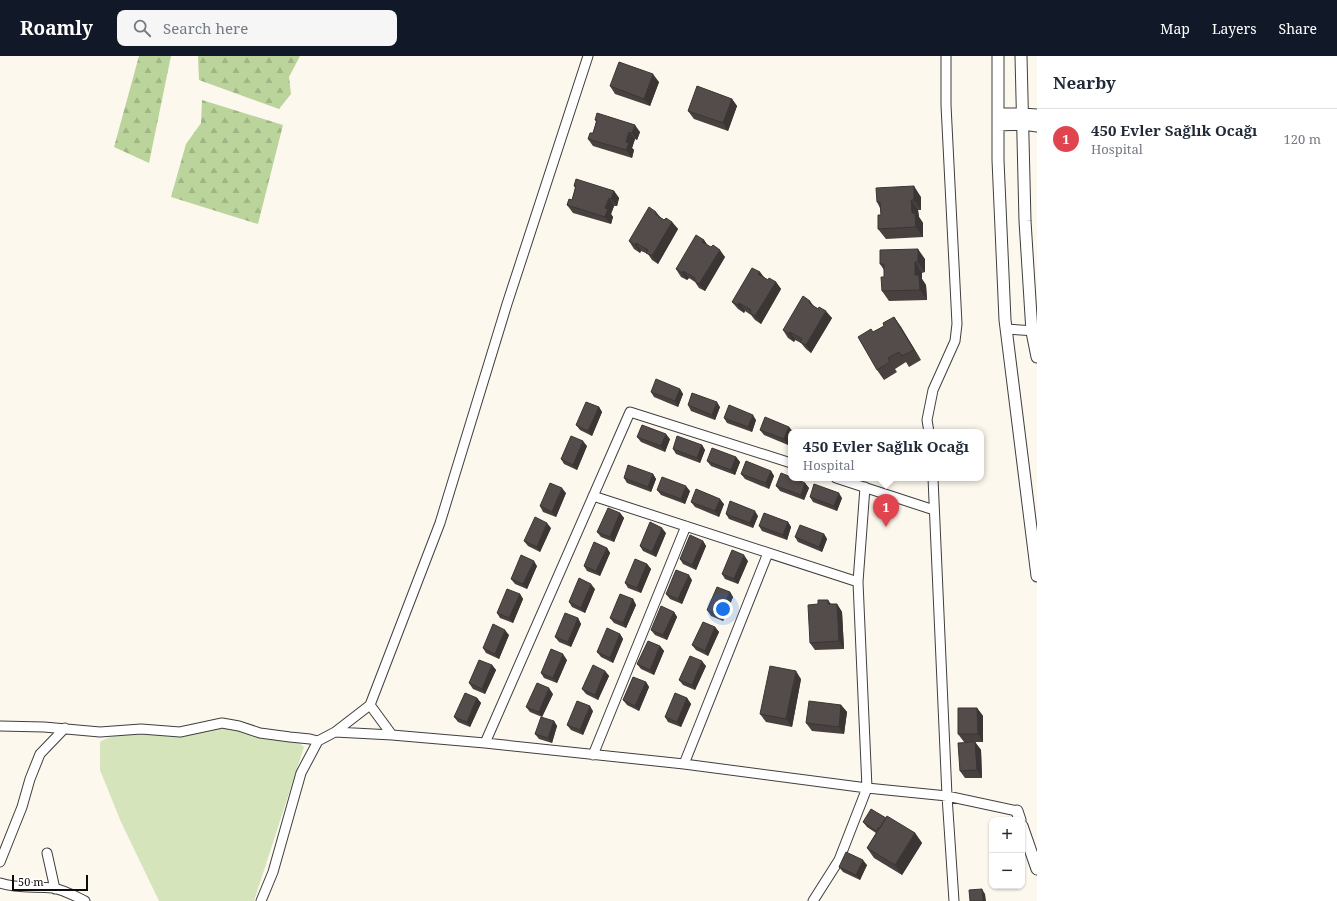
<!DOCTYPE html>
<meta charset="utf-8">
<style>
:root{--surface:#fff;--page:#f6f6f7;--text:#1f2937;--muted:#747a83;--line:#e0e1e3;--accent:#111827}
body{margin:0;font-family:"Noto Serif",serif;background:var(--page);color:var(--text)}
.controls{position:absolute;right:12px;bottom:12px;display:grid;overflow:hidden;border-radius:8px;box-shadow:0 1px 3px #0004}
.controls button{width:36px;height:36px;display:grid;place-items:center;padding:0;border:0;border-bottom:1px solid var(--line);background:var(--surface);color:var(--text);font:20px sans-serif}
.scale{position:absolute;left:12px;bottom:10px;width:76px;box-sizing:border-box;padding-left:4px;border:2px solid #0c0c0c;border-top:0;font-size:11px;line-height:14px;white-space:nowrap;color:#0c0c0c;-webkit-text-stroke:3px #fff;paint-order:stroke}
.you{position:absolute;left:723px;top:553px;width:14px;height:14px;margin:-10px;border:3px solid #fff;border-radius:50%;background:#1a73e8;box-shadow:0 0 0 6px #1a73e833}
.badge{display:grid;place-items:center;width:26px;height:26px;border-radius:50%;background:var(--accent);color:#fff;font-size:13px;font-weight:700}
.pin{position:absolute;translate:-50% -33px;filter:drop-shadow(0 1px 2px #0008)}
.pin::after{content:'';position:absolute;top:21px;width:14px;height:12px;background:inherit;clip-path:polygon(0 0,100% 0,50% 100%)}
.popup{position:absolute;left:788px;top:373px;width:196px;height:52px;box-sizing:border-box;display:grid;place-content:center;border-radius:8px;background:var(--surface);filter:drop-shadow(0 1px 3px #0005);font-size:13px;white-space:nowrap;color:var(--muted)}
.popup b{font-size:15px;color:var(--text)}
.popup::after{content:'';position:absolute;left:50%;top:100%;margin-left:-8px;border:8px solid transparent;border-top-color:var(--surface)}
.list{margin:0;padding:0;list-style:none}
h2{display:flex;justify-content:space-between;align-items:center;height:52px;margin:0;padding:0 16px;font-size:17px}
h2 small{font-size:13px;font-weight:400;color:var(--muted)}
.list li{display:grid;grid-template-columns:26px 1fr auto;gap:12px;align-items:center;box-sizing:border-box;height:60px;padding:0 16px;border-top:1px solid var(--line)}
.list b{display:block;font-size:15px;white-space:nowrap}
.list p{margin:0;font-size:13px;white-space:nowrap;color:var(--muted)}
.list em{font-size:13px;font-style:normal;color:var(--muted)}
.icon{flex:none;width:22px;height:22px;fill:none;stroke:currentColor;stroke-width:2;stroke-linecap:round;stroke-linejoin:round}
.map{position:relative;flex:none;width:1037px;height:845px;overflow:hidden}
header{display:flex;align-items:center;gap:24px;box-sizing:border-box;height:56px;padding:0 20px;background:var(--accent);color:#fff}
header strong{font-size:19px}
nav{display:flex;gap:22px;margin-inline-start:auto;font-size:14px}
.search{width:280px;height:36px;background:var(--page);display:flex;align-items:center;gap:10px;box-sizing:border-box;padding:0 14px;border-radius:8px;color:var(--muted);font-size:15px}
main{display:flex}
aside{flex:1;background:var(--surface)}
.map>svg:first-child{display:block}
.grass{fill:#d5e4ba}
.forest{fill:url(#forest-firs)}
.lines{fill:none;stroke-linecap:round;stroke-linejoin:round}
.minor-casing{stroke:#3f3f3f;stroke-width:11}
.tertiary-casing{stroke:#3f3f3f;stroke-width:13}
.minor{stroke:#fff;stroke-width:9}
.tertiary{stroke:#fff;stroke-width:11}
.wall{fill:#484140}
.shaded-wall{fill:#3b3534}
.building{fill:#544c4a;stroke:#3b3534}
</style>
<header>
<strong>Roamly</strong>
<div class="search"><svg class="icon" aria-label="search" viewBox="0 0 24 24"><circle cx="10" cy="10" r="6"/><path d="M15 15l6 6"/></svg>Search here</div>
<nav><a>Map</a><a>Layers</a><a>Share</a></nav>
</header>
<main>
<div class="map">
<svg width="1037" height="845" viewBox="0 0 1037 845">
<defs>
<pattern id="forest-firs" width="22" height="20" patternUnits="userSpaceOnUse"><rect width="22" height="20" fill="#bbd49b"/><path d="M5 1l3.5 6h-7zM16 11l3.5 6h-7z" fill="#a0b584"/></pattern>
</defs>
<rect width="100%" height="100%" fill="#fdf8ed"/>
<path class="grass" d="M215 672 231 673 261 681 298 686 304 691 254 845H159L121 766 100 714V686C118 673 163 681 185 680 195 679 205 675 215 672Z"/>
<path class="forest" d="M139 0H171L149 107 114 91Z
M198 0H300L289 21 291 38 279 53 199 24Z
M202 44 283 69 258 168 171 141 186 88 201 67Z"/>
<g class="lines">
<g class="minor-casing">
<path id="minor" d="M1006 273 1037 275
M929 376 927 364 933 334 955 285 957 268 946 49V0
M791 407 630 356 485 687 684 708 867 732 947 740 1017 755
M836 422 934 454
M933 422 947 740 954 845
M593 440 858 526
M370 649 392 679
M0 670 44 671 100 676 141 673 180 676 222 667 239 670 260 677 290 681 310 683 318 685
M335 676 370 649 440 467 507 248 588 0
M593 699 686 470
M684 708 768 497
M47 797 55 833
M0 806 22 751 30 723 40 698 65 672
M0 827C16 833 36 830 53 832 64 834 75 840 85 845
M261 845 273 816 301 717 318 685 335 676 392 679 485 687
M813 845 839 804 867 732 858 526 865 431"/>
</g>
<g class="tertiary-casing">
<path id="tertiary" d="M998 0V104L1005 264 1037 520
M1021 0 1025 165 1032 276 1037 301
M998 58H1023L1037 59
M998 69 1023 68 1037 70
M1017 755 1020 764
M1022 770 1037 813"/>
</g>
<use href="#minor" class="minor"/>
<use href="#tertiary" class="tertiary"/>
</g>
<path class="wall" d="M659 26 650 50 615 38 610 30Z
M732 43 737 50 728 75 694 63 688 55Z
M595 64 640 76 637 84 635 83 632 92 634 94 632 102 593 90 588 83 593 77 596 66Z
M574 130 614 135 619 142 617 150H614L611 158 613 161 611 168 573 157 567 149 572 144 575 132Z
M921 141V154H918L919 161 923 167V181L886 183 878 173 881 159 880 152 877 146Z
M660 161 664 164 672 166 678 173 658 208 652 204 648 198 641 195 640 197 634 193 629 185Z
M704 184 707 189 725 201 705 235 699 232 695 226 689 222 687 224 681 221 676 213Z
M925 203V216L922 217V223L926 229 927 244 889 245 882 235 884 221V214L880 208Z
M760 216 764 221 768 224 776 226 781 233 761 268 755 264 751 259 745 255 744 257 738 253 732 246Z
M814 250 832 262 811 297 806 293 801 287 795 284 794 286 788 282 783 274Z
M894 261 901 271 921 304 909 311 906 306 895 313 897 316 884 324 877 314 873 276 884 270Z
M680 333 683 338 678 351 654 341 651 336Z
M688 349 720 351 715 364 691 355Z
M599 351 602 356 592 380 580 374 576 369Z
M724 362 756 364 752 376 727 367Z
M789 371 793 376H791V380L788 389 764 379 760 374Z
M637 381 670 383 665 396 641 386Z
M702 389 705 394 700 407 676 398 673 393Z
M587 390 577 414 564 408 561 403Z
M736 401 740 406 735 419 711 410 707 405Z
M771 415 774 420 769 433 745 423 741 418Z
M653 418 656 423 651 436 627 427 624 422Z
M805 427 809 432 804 444 780 435 776 430Z
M657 434 690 435 685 448 661 439Z
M566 437 556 461 543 456 540 450Z
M810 441 842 442 837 455 813 446Z
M691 446 724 448 719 461 695 451Z
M620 457 624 462 614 486 601 481 597 476Z
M726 458 758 460 753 472 729 463Z
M788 466 791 471 787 484 762 475 759 470Z
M551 472 540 496 528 490 524 485Z
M666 477 656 501 643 495 640 490Z
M824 478 827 483 822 496 798 486 795 481Z
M703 485 706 490 696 514 683 508 680 503Z
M607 492 610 497 600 520 587 515 584 510Z
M748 505 738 528 725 523 722 518Z
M647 508 651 513 641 537 628 532 625 527Z
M537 510 527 533 515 528 511 523Z
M692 524 682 548 670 543 666 538Z
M595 533 585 557 572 551 569 546Z
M730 536 733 541 723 565 711 560 707 554Z
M520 538 523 543 513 567 500 562 497 557Z
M633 543 636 549 626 572 614 567 610 562Z
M828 544 831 548H837L842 556 844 593 815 594 810 587 818 548Z
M674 556 677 561 667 584 655 579 651 574Z
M578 562 581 568 571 591 559 586 555 581Z
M715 571 719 576 708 600 696 594 692 589Z
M620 578 623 583 613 607 601 601 597 596Z
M509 579 499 603 486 597 483 592Z
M660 590 664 595 654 619 641 613 637 608Z
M567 604 557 627 544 622 541 617Z
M492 609 496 614 485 638 473 633 469 627Z
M706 610 695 634 683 629 679 624Z
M605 615 609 620 598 644 586 638 582 633Z
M801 623 792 671 766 666 760 658Z
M646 626 649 631 639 655 627 649 623 644Z
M553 638 542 661 530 656 526 651Z
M477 642 481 647 470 671 458 666 454 661Z
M687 642 691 648 681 671 668 666 665 661Z
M841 649 847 656 844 678 812 675 806 667Z
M977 652 983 660V686H964L958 678Z
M593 655 583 679 571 674 567 669Z
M554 665 557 670 552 687 539 683 535 678Z
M975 686 981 694 982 722H965L960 715Z
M886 762 915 777 922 787 902 819 874 802 867 792 876 777 867 771 863 766Z
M867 809 860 824 843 816 839 811Z"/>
<path class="shaded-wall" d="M653 18 659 26 650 50 644 43Z
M732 43 737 50 728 75 723 67Z
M635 69 640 76 637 84 632 77Z
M629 76 635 83 632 92 634 94 632 102 626 94V86Z
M914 130 921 141V154L914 144Z
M614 135 619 142 617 150 611 143Z
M609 142 614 150 611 158 613 161 611 168 605 161V152Z
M911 144 918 154 919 161 923 167V181L916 171 912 157Z
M656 156 662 163 655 158Z
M672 166 678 173 658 208 652 200Z
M704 184 709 191 702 186Z
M636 187 641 195 640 197 635 189Z
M918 193 925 203V216L918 206Z
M720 194 725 201 705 235 699 228Z
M915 206 922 217V223L926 229 927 244 920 234 915 219Z
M683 215 689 222 687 224 682 217Z
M760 216 765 224 758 218Z
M776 226 781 233 761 268 755 260Z
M810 245 816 253 809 247Z
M739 247 745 255 744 257 738 249Z
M826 255 832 262 811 297 806 289Z
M894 261 901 271 921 304 914 294Z
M790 276 795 284 794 286 789 278Z
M680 333 683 338 678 351 675 345Z
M717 346 720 351 715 364 712 359Z
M599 351 602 356 592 380 588 375Z
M753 359 756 364 752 376 748 371Z
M789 371 793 376H791V380L788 389 784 383Z
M666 378 670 383 665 396 661 390Z
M583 385 587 390 577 414 573 409Z
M702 389 705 394 700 407 697 402Z
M736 401 740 406 735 419 731 414Z
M771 415 774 420 769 433 766 427Z
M653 418 656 423 651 436 648 431Z
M805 427 809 432 804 444 801 439Z
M686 430 690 435 685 448 681 443Z
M562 432 566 437 556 461 552 456Z
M839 437 842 442 837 455 834 450Z
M720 443 724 448 719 461 715 455Z
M755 455 758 460 753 472 750 467Z
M620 457 624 462 614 486 610 481Z
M788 466 791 471 787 484 783 479Z
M547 467 551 472 540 496 537 491Z
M662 472 666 477 656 501 652 496Z
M824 478 827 483 822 496 819 491Z
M703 485 706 490 696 514 692 509Z
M607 492 610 497 600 520 596 515Z
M744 499 748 505 738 528 734 523Z
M534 505 537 510 527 533 523 528Z
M647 508 651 513 641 537 637 532Z
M689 519 692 524 682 548 678 543Z
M591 528 595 533 585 557 581 552Z
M730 536 733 541 723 565 719 560Z
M520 538 523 543 513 567 509 562Z
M633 543 636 549 626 572 623 567Z
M837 548 842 556 844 593 839 585Z
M674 556 677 561 667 584 663 579Z
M578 562 581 568 571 591 568 586Z
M715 571 719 576 708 600 705 595Z
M505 574 509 579 499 603 495 598Z
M620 578 623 583 613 607 610 602Z
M660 590 664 595 654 619 650 614Z
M563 598 567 604 557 627 553 622Z
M702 605 706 610 695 634 692 629Z
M492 609 496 614 485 638 482 633Z
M605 615 609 620 598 644 595 639Z
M796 615 801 623 792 671 786 663Z
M646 626 649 631 639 655 635 650Z
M549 632 553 638 542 661 539 656Z
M477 642 481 647 470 671 467 666Z
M687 642 691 648 681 671 677 666Z
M841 649 847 656 844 678 839 671Z
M590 650 593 655 583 679 580 674Z
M977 652 983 660V686L978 678Z
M554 665 557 670 552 687 548 682Z
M975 686 981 694 982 722 977 714Z
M915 777 922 787 902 819 895 809Z
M863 804 867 809 860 824 856 819Z
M982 833 985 838 986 845H983Z"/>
<path class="building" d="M619 6 653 18 644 43 610 30Z
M697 30 732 43 723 67 688 55Z
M597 57 635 69 632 77 629 76 626 86 629 87 626 94 588 83 590 77H593L597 64H595Z
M576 123 614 135 611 143 609 142 605 152 608 153 605 161 567 149 569 143 572 144 576 130H574Z
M914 130V144H911L912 157H915L916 171 878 173V159H881L880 146H877L876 132Z
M649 151 656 156 655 158 664 164 666 162 672 166 652 200 646 197 648 194 636 187 635 189 629 185Z
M696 179 704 184 702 186 711 191 713 189 720 194 699 228 694 224 695 222 683 215 682 217 676 213Z
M918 193V206H915V219H919L920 234 882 235 881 221H884V208H880V194Z
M752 212 760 216 758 218 768 224 769 222 776 226 755 260 750 257 751 254 739 247 738 249 732 246Z
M803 240 810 245 809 247 818 253 819 251 826 255 806 289 800 286 802 283 790 276 789 278 783 274Z
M894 261 914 294 902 300 899 296 888 302 890 306 877 314 858 281 871 273 873 276 884 270 883 267Z
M656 323 680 333 675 345 651 336Z
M692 337 717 346 712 359 688 349Z
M586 346 599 351 588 375 576 369Z
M729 349 753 359 748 371 724 362Z
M765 361 789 371 784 383 760 374Z
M642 369 666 378 661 390 637 381Z
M571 380 583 385 573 409 561 403Z
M677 380 702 389 697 402 673 393Z
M712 392 736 401 731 414 707 405Z
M746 405 771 415 766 427 741 418Z
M628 409 653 418 648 431 624 422Z
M781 417 791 421V422H794L805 427 801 439 776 430Z
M662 421 686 430 681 443 657 434Z
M550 427 562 432 552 456 540 450Z
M814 428 839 437 834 450 810 441Z
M696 433 720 443 715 455 691 446Z
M730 445 755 455 750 467 726 458Z
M608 452 620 457 610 481 597 476Z
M764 457 788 466 783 479 759 470Z
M535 461 547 467 537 491 524 485Z
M650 466 662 472 652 496 640 490Z
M800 469 824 478 819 491 795 481Z
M690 479 703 485 692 509 680 503Z
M594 486 607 492 596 515 584 510Z
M732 494 744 499 734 523 722 518Z
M521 499 534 505 523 528 511 523Z
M635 503 647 508 637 532 625 527Z
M676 514 689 519 678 543 666 538Z
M579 522 591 528 581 552 569 546Z
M717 531 730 536 719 560 707 554Z
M507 533 520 538 509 562 497 557Z
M620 538 633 543 623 567 610 562Z
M818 544H828V548H837L839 585 810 587 808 549 818 548Z
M661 550 674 556 663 579 651 574Z
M565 557 578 562 568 586 555 581Z
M703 566 715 571 705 595 692 589Z
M493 568 505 574 495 598 483 592Z
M607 572 620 578 610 602 597 596Z
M648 585 660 590 650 614 637 608Z
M551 593 563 598 553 622 541 617Z
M690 600 702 605 692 629 679 624Z
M479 604 492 609 482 633 469 627Z
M593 609 605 615 595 639 582 633Z
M770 610 796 615 786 663 760 658Z
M633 621 646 626 635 650 623 644Z
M537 627 549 632 539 656 526 651Z
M465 637 477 642 467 666 454 661Z
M675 637 687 642 677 666 665 661Z
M577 645 590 650 580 674 567 669Z
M809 645 841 649 839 671 806 667Z
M958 652H977L978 678H958Z
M541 661 554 665 548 682 535 678Z
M975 686 977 714 960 715 958 687Z
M871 753 886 762 880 772 879 771 876 775 863 766Z
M887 760 915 777 895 809 867 792Z
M846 796 863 804 856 819 839 811Z
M982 833 983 845H970L969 834Z"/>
</svg>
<div class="controls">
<button>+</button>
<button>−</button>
</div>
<div class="scale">50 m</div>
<div class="you"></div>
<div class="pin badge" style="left:886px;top:471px;background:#e0444e">1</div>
<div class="popup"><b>450 Evler Sağlık Ocağı</b>Hospital</div>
</div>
<aside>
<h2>Nearby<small></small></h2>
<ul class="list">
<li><span class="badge" style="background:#e0444e">1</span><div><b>450 Evler Sağlık Ocağı</b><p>Hospital</p></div><em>120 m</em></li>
</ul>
</aside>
</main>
